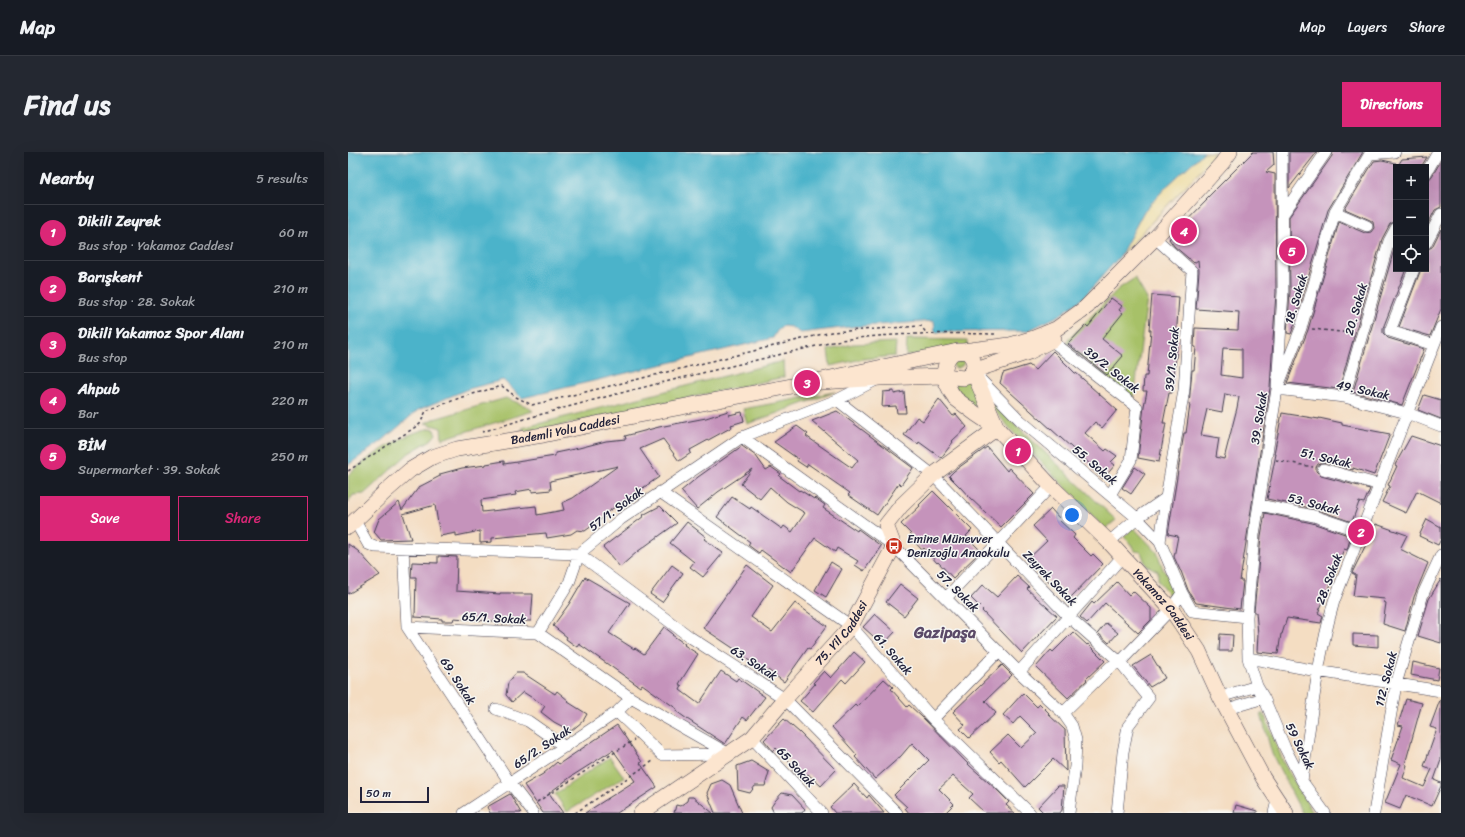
<!DOCTYPE html>
<meta charset="utf-8">
<style>
:root{--surface:#171b24;--page:#242831;--text:#f1f3f6;--muted:#9ea1a6;--line:#363941;--accent:#db2777}
body{margin:0;font-family:Sriracha,sans-serif;background:var(--page);color:var(--text)}
.controls{position:absolute;right:12px;top:12px;display:grid;overflow:hidden;border-radius:0px;box-shadow:0 4px 16px #0002}
.controls button{width:36px;height:36px;display:grid;place-items:center;padding:0;border:0;border-bottom:1px solid var(--line);background:var(--surface);color:var(--text);font:20px sans-serif}
.scale{position:absolute;left:12px;bottom:10px;width:69px;box-sizing:border-box;padding-left:4px;border:2px solid #22223b;border-top:0;font-size:11px;line-height:14px;white-space:nowrap;color:#22223b;-webkit-text-stroke:3px #f6f6f2;paint-order:stroke}
.you{position:absolute;left:724px;top:363px;width:14px;height:14px;margin:-10px;border:3px solid #fff;border-radius:50%;background:#1a73e8;box-shadow:0 0 0 6px #1a73e833}
.badge{display:grid;place-items:center;width:26px;height:26px;border-radius:50%;background:var(--accent);color:#fff;font-size:13px;font-weight:700}
.pin{position:absolute;translate:-50% -50%;border:2px solid #fff;box-shadow:0 1px 4px #0006}
.list{margin:0;padding:0;list-style:none}
h2{display:flex;justify-content:space-between;align-items:center;height:52px;margin:0;padding:0 16px;font-size:17px}
h2 small{font-size:13px;font-weight:400;color:var(--muted)}
.list li{display:grid;grid-template-columns:26px 1fr auto;gap:12px;align-items:center;box-sizing:border-box;height:56px;padding:0 16px;border-top:1px solid var(--line)}
.list b{display:block;font-size:15px;white-space:nowrap}
.list p{margin:0;font-size:13px;white-space:nowrap;color:var(--muted)}
.list em{font-size:13px;font-style:normal;color:var(--muted)}
.actions{display:flex;gap:8px;padding:12px 16px}
.actions a{flex:1;padding:9px 0;border:1px solid var(--accent);border-radius:0px;text-align:center;font-size:14px;color:var(--accent)}
.actions .main{background:var(--accent);color:#fff}
.icon{flex:none;width:22px;height:22px;fill:none;stroke:currentColor;stroke-width:2;stroke-linecap:round;stroke-linejoin:round}
.map{position:relative;flex:none;width:1093px;height:661px;overflow:hidden;border-radius:0px}
header{display:flex;align-items:center;gap:24px;box-sizing:border-box;height:56px;padding:0 20px;background:var(--surface);border-bottom:1px solid var(--line)}
header strong{font-size:19px}
nav{display:flex;gap:22px;margin-inline-start:auto;font-size:14px}
.intro{display:flex;align-items:center;justify-content:space-between;box-sizing:border-box;height:96px;padding:0 24px}
h1{margin:0;font-size:28px}
.button{padding:10px 18px;border-radius:0px;background:var(--accent);color:#fff;font-size:14px;font-weight:700}
main{display:flex;gap:24px;padding:0 24px}
aside{flex:1;background:var(--surface);border-radius:0px;box-shadow:0 4px 16px #0002}
.map>svg:first-child{display:block}
.green{fill:#a7c168;stroke:#647252}
.sand{fill:#eeda9e;stroke:#887e6c}
.water{fill:#4cb3ca;stroke:#376a82}
.building{fill:#c593bb;fill-rule:evenodd}
.lines{fill:none;stroke-linecap:round;stroke-linejoin:round}
.street-casing{stroke:#423e4f;stroke-width:12}
.secondary-casing{stroke:#423e4f;stroke-width:16}
.path{stroke:#423e4f;stroke-width:1.5;stroke-dasharray:3 3;stroke-linecap:butt}
.street{stroke:#fff;stroke-width:11}
.secondary{stroke:#fce5cf;stroke-width:15}
.labels{text-anchor:middle;stroke-width:3;stroke-linejoin:round;paint-order:stroke}
.street-label{font-size:12px;fill:#22223b;stroke:#f6f6f2}
.poi-label{font-size:12px;fill:#22223b;stroke:#f6f6f2;text-anchor:start}
.district-label{font-size:16px;font-weight:bold;fill:#5b4a68;stroke:#f6f6f2}
</style>
<header>
<strong>Map</strong>
<nav><a>Map</a><a>Layers</a><a>Share</a></nav>
</header>
<div class="intro"><h1>Find us</h1><a class="button">Directions</a></div>
<main>
<aside>
<h2>Nearby<small>5 results</small></h2>
<ul class="list">
<li><span class="badge">1</span><div><b>Dikili Zeyrek</b><p>Bus stop · Yakamoz Caddesi</p></div><em>60 m</em></li>
<li><span class="badge">2</span><div><b>Barışkent</b><p>Bus stop · 28. Sokak</p></div><em>210 m</em></li>
<li><span class="badge">3</span><div><b>Dikili Yakamoz Spor Alanı</b><p>Bus stop</p></div><em>210 m</em></li>
<li><span class="badge">4</span><div><b>Ahpub</b><p>Bar</p></div><em>220 m</em></li>
<li><span class="badge">5</span><div><b>BİM</b><p>Supermarket · 39. Sokak</p></div><em>250 m</em></li>
</ul>
<div class="actions"><a class="main">Save</a><a>Share</a></div>
</aside>
<div class="map">
<svg width="1093" height="661" viewBox="0 0 1093 661">
<rect width="100%" height="100%" fill="#f6f6f2"/>
<filter id="ink" filterUnits="userSpaceOnUse"><feTurbulence type="fractalNoise" baseFrequency=".025" numOctaves="2"/><feDisplacementMap in="SourceGraphic" scale="8" xChannelSelector="R" yChannelSelector="G"/><feConvolveMatrix kernelMatrix="1 2 1 2 8 2 1 2 1" color-interpolation-filters="sRGB"/></filter>
<filter id="wash" filterUnits="userSpaceOnUse"><feTurbulence type="fractalNoise" baseFrequency=".012" numOctaves="4" result="noise"/><feDisplacementMap in="SourceGraphic" scale="16" xChannelSelector="R" yChannelSelector="G"/><feGaussianBlur stdDeviation="0.9" result="paint"/><feColorMatrix in="noise" values="0 0 0 0 0 0 0 0 0 0 0 0 0 0 0 0 0 1.4 0 .05"/><feComposite in="paint" operator="in"/></filter>
<g filter="url(#wash)">
<rect width="100%" height="100%" fill="#f4ddc2"/>
<path class="green" d="M787 126 799 147 787 238 784 247 717 191 770 137Z
M559 187 619 188V194L558 204Z
M548 190 547 204 514 207 482 214 480 198 505 192Z
M615 206 616 210 614 214 609 216C605 215 604 212 604 208Z
M435 209 436 225 178 281 174 276Z
M624 227 639 265 608 239 607 230Z
M487 240 399 272 395 257Z
M158 246 178 254 185 259 94 287 93 276 77 271 86 267Z
M643 249 768 368 757 377 671 287 640 251Z
M85 276 88 282 83 288 61 301 16 342 5 343 0 351V323C18 306 61 278 85 276Z
M785 375 809 400 815 417 830 439 823 445 810 429V419L798 413 793 400 787 399 781 390 776 385Z
M913 562H916L936 612 965 661H954L924 602Z
M262 605 276 625 219 660 207 642Z"/>
<path class="sand" d="M856 0H867L861 9 772 104 796 59 819 34Z"/>
<path class="water" d="M0 0H856L819 34 796 59 772 104 735 146 712 163 679 179 587 180 586 169 501 175 452 181 443 175 435 174 429 179 425 186 174 246 155 228 120 237 70 258 34 289 0 313Z"/>
<g id="blocks">
<path class="building" d="M905 0H925L926 13 918 20 927 22 928 140 922 236 892 429H895L892 457 848 451 840 438 833 419 832 418 826 405 830 384 820 382 836 281H838L842 253H841L844 218H846L848 195H846L847 176 890 178 891 160 848 157 851 119 850 108 846 111 826 94 821 87 859 48 858 47ZM875 196 894 197V226L873 223ZM877 242 891 245 889 256 876 307 868 305 871 286 853 283 859 257 874 260Z
M941 0H969L941 36Z
M985 0H1015L980 58 946 174 943 182 939 181 942 140 941 65 984 4Z
M1079 5 1073 15H1049L1054 7Z
M1034 8 1048 11V69L1042 72 1034 87 991 237 939 231 960 178 991 70 1017 81 1023 80 1026 76 1025 70 1022 68 997 57 1026 9Z
M1093 9V55L1087 58 1078 76V31L1084 24Z
M1093 77V157L1082 184 1051 175 1073 117H1078V98L1084 95Z
M1048 91V117H1058L1035 176V181L1040 186 1076 197 1054 253 1005 240Z
M804 143 831 145 828 187H830L824 241H821L815 271H818L811 310 790 306 796 254 799 239H795L796 224H799L803 178H801Z
M763 146 774 154 771 158 775 161 754 187 775 204 759 223 720 192 738 173 740 175Z
M705 199 727 221H728L743 234H742L769 258 754 276 747 270 737 281 757 299 759 297 769 304 763 310 767 313 755 327 743 316 744 314 652 231 655 221 681 213 687 218Z
M546 239V242L556 240 558 261H549L548 254 534 255 535 240Z
M1076 243 1093 248V267L1070 258Z
M591 247 605 264 608 262 619 275 604 289 605 290 593 306 571 290 570 292 556 283 569 265 575 269Z
M380 259 381 263 394 260 396 269 383 273 384 275 342 298 343 301 331 309 315 287 292 297 311 325 258 361 259 363 237 379 229 378 223 382 199 386 198 381 144 386V390L132 391V379L108 384V381L92 384 87 353 55 362 63 387 33 388 26 380 31 367 51 350 54 358 71 335 92 324V322L114 316 138 313V312L156 309V312L207 304V301L231 296 258 289 278 287 277 284 311 275 358 266ZM270 314 225 346 214 351 216 358 189 363 188 354 134 360 133 348 168 343 167 340 184 337V340L203 338 202 329Z
M489 259 565 316 553 333 551 331 529 363 500 343 502 341 460 312 458 315 449 309 450 307 426 290 449 274 460 282 458 284 504 316 510 308 464 269Z
M934 261 971 267V266L994 271V273L1042 282 1026 323 1005 316V318L976 310 970 312 968 315V319L973 324 1022 337 1016 351 1011 350 1004 370 967 357 919 347 928 302H926Z
M1063 284 1093 294V351L1069 339 1058 361 1034 350 1042 334 1040 333 1049 314 1047 313Z
M394 294 408 304 418 318 423 315 433 322 431 324 451 339 452 338 466 347 467 346 477 353 475 356 509 379 510 377 533 394 516 419 507 413 510 409 489 396 487 400 467 386 443 420 413 398 411 401 408 399 400 393 402 390 369 365 384 345 402 357 403 355 434 377 436 374 444 380 457 361 439 350 422 335 412 347 393 332 404 317 370 340 349 357 333 339 350 325Z
M639 295 659 319 661 316 686 342 653 375 622 346 613 336 601 324 606 319Z
M787 315 797 322 783 342 774 336Z
M585 339 624 378 618 384 633 399 605 426 590 410 589 411 576 396 574 398 563 386 565 384 553 372 572 354 571 353Z
M312 354 329 371 289 400 272 415 255 395 296 364 295 363Z
M703 357 712 367 711 368 727 383 725 386 743 404 745 402 755 412 722 446 708 433 706 435 680 407 699 389 685 374Z
M917 361 964 371 1003 384 999 398 996 397 987 419H989L970 461 975 464 973 471 939 466 934 482H933L930 502 909 500 910 482 908 460H906L913 384Z
M1079 367 1093 375V387L1090 393 1071 384Z
M339 370 358 385 356 387 375 401 355 425 342 415 346 410 322 391Z
M1028 372 1059 383 1052 397 1080 411 1066 445 1057 479 1035 472 1038 451 1036 450 1037 447 1005 444 1008 423 1004 421Z
M0 392 10 399 32 423 0 442Z
M90 404 109 405 108 439 152 442V441H165V442H185L183 469H141L106 466 105 469H94V467L67 465 68 425H63L64 410 90 411Z
M483 410 494 417 478 445 467 438Z
M324 413 335 421 314 450 302 442Z
M399 413 425 433 403 465 424 480 447 451 479 474 462 497 460 496 436 530 420 518 418 520 405 512 391 500 355 476Z
M669 424 681 435 679 437 709 464 674 501 634 459 635 458 623 446 635 433 649 445Z
M237 425 282 451 261 481 286 497 287 496 296 502 316 475 325 482 324 483 337 492 336 493 350 502 331 532 334 534 332 538 351 552 373 519 388 529 390 526 417 545 399 568 395 565 377 592 339 567 328 559 329 557 294 532 292 535 231 492 229 495 218 487 219 485 205 474 221 452Z
M1093 427V491L1070 484 1081 447Z
M769 430 781 443 785 439 803 456V468L790 481 757 451 739 471 732 465 744 450 746 452Z
M552 432 570 446 556 464 538 450Z
M527 462 547 480 535 493 515 475Z
M758 471 770 481 761 491 750 481Z
M725 480 739 493 740 492 757 509 738 527 739 528 720 546 688 515 703 498 705 500Z
M872 482 885 483 884 499H871Z
M1005 482 1030 483V495L1005 493Z
M506 500 517 510 498 531 494 527 465 560 452 549 467 532 465 531 476 519 483 526Z
M803 503 817 526 802 535 785 514Z
M1065 510 1091 516 1089 528 1063 523Z
M654 513 664 523 637 549 648 561 621 586 612 577 617 573 605 560Z
M168 521H175L207 542 209 539 221 549 220 550 239 562 235 569 223 579 206 570 193 560 197 554 175 540 164 550 158 543 160 531Z
M536 527 545 535 543 537 559 555 561 553 574 565 622 614 648 637 661 650 658 653 667 661H637L621 646 625 642 605 624 591 637 606 652 597 661H561L557 656 559 655 546 643 581 608 564 591 553 604 527 627 507 605 509 603 484 575 507 553 509 555Z
M675 541 689 555 692 552 701 561 700 562 717 578 718 619 705 607 677 635 653 608 651 610 642 600 660 583 673 596 689 581 672 564 665 572 655 563Z
M1058 547 1074 551 1057 612 1059 613 1055 626 1076 635 1084 617 1076 614 1089 577 1082 575 1092 548H1093V608L1086 628 1093 631V634L1084 654 1058 643 1052 657 1037 651 1053 612 1043 608 1055 574 1050 573Z
M436 567 452 581 488 618 473 634 460 622 453 628 444 618 447 615 428 596 425 599 416 588Z
M269 573 294 610 292 611 309 635 269 661H237L287 629 265 598 224 624 201 641 215 661H195L176 633 195 622 209 610 211 612Z
M403 609 421 620 417 634H407L402 641 390 638 389 614Z
M374 628 382 633 394 661H367L359 641 363 632Z
M506 632 519 646 521 643 536 661H487L482 655Z
M710 634H716L714 658 712 661H696L690 655Z
M434 641 444 643 457 657 454 661H426L423 655 427 649Z
M162 642 173 661H142L139 655Z
M340 645H345L365 661H326L328 653 332 654 339 649Z
M888 653 909 659V661H886Z"/>
</g>
</g>
<g filter="url(#ink)">
<use href="#blocks" fill-opacity="0" stroke="#423e4f" stroke-width="1"/>
<g class="lines">
<g class="street-casing">
<path id="street" d="M934 0 935 140 929 237 906 383 899 465 900 506 909 534 916 546 937 596 954 629 977 661
M1023 0 987 60 953 176 929 237 996 245 1059 261 1093 274
M1022 2 1047 0
M1078 21 1090 0
M987 60 1019 74
M935 62 978 0
M1078 91 1093 62
M1066 117 1042 179 1086 193
M704 189 789 255 783 308 762 343
M629 224 672 268 789 366 812 390 834 441
M996 245 1041 89 1048 76
M489 248 585 323 721 465 772 510 801 546 780 574 775 600 769 661
M394 285 546 394 671 520 715 561 724 574 728 588 727 614 721 661
M975 317 1032 333
M312 340 503 474 585 567 682 661
M911 353 966 364 1013 380
M7 369 20 392 27 395 231 402 273 367 394 285 489 248 528 228
M761 390 789 366 818 346 836 238 844 119 807 86
M812 390 818 346
M55 396 59 475 162 631 185 661
M231 402 342 485 437 547 549 661
M598 446 703 334
M59 475 190 481 283 546 381 602
M190 481 221 431 231 402
M900 506 969 519 1093 539
M671 520 774 405
M872 545 909 534
M148 557 180 569 217 595
M879 557 916 546
M269 560 314 603 381 602
M715 561 762 515 772 510 823 457 834 441 844 459 899 465
M585 567 651 499
M404 586 474 661
M954 629C963 568 969 508 986 449L1093 175
M116 661 269 560 283 546
M926 661 929 648
M1026 661 1048 532 1075 442 1093 403"/>
</g>
<g class="secondary-casing">
<g id="secondary">
<path id="s1" d="M740 154 708 177 686 186 662 193 607 200C597 205 598 215 595 224L603 240 608 247 628 262 649 276 703 334 761 390 823 457 851 499 872 545 915 626 938 661"/>
<path d="M733 160 807 86 874 11 882 0"/>
<path d="M625 219 681 200 706 187"/>
<path d="M625 219 649 276"/>
<path id="s2" d="M0 375 38 339 62 318 84 305 109 297 195 283 281 265 459 231 610 199 619 200 623 203 626 211 625 219 619 225 616 226 595 224 532 226 459 231"/>
<path id="s3" d="M293 661 404 586 437 547 503 474 546 394 538 373 553 354 585 323 649 276"/>
</g>
</g>
<path class="path" d="M964 177 1004 181
M134 280C252 243 373 217 493 188 544 181 595 181 647 182
M928 308 965 315
M0 319 72 272 78 259 114 245 154 234 168 245 184 253 483 180 573 174 579 182
M189 650 286 588
M227 661 305 609"/>
<use href="#street" class="street"/>
<use href="#secondary" class="secondary"/>
</g>
</g>
<defs>
<g id="bus-disc" transform="scale(0.9)"><circle r="9.5" fill="#c8321e" stroke="#f6f6f2"/><path d="M-5-6H5V4H4V6H2V4H-2V6H-4V4H-5ZM-3.5-4V0h7V-4ZM-3.5 1.2v1.5H-2V1.2ZM2 1.2v1.5H3.5V1.2Z" fill="#fff"/></g>
</defs>
<g fill-rule="evenodd">
<use href="#bus-disc" x="546" y="394"/>
</g>
<g class="labels">
<g class="street-label">
<text transform="translate(948 147) rotate(-73)" y="4">18. Sokak</text>
<text transform="translate(1008 157) rotate(-74)" y="4">20. Sokak</text>
<text transform="translate(824 207) rotate(-85)" y="4">39/1. Sokak</text>
<text transform="translate(764 218) rotate(38)" y="4">39/2. Sokak</text>
<text transform="translate(1015 238) rotate(12)" y="4">49. Sokak</text>
<text transform="translate(911 266) rotate(-81)" y="4">39. Sokak</text>
<text dy="4" stroke="none"><textPath href="#s2" startOffset="246">Bademli Yolu Caddesi</textPath></text>
<text transform="translate(978 306) rotate(13)" y="4">51. Sokak</text>
<text transform="translate(747 313) rotate(40)" y="4">55. Sokak</text>
<text transform="translate(966 352) rotate(15)" y="4">53. Sokak</text>
<text transform="translate(268 357) rotate(-37)" y="4">57/1. Sokak</text>
<text transform="translate(702 426) rotate(46)" y="4">Zeyrek Sokak</text>
<text transform="translate(981 427) rotate(-69)" y="4">28. Sokak</text>
<text transform="translate(610 439) rotate(45)" y="4">57. Sokak</text>
<text dy="4" stroke="none"><textPath href="#s1" startOffset="491">Yakamoz Caddesi</textPath></text>
<text transform="translate(146 466) rotate(3)" y="4">65/1. Sokak</text>
<text dy="4" stroke="none"><textPath href="#s3" startOffset="272">75. Yil Caddesi</textPath></text>
<text transform="translate(545 502) rotate(49)" y="4">61. Sokak</text>
<text transform="translate(406 511) rotate(33)" y="4">63. Sokak</text>
<text transform="translate(1038 527) rotate(-76)" y="4">112. Sokak</text>
<text transform="translate(110 529) rotate(57)" y="4">69. Sokak</text>
<text transform="translate(952 594) rotate(64)" y="4">59 Sokak</text>
<text transform="translate(194 595) rotate(-34)" y="4">65/2. Sokak</text>
<text transform="translate(448 615) rotate(47)" y="4">65 Sokak</text>
</g>
<g class="poi-label">
<text x="559" y="391">Emine Münevver<tspan x="559" dy="14">Denizoğlu Anaokulu</tspan></text>
</g>
<g class="district-label">
<text x="597" y="486">Gazipaşa</text>
</g>
</g>
</svg>
<div class="controls">
<button>+</button>
<button>−</button>
<button><svg class="icon" aria-label="locate" viewBox="0 0 24 24"><circle cx="12" cy="12" r="6"/><path d="M12 2v4M12 18v4M2 12h4M18 12h4"/></svg></button>
</div>
<div class="scale">50 m</div>
<div class="you"></div>
<div class="pin badge" style="left:670px;top:299px">1</div>
<div class="pin badge" style="left:1013px;top:380px">2</div>
<div class="pin badge" style="left:459px;top:231px">3</div>
<div class="pin badge" style="left:836px;top:79px">4</div>
<div class="pin badge" style="left:944px;top:99px">5</div>
</div>
</main>
